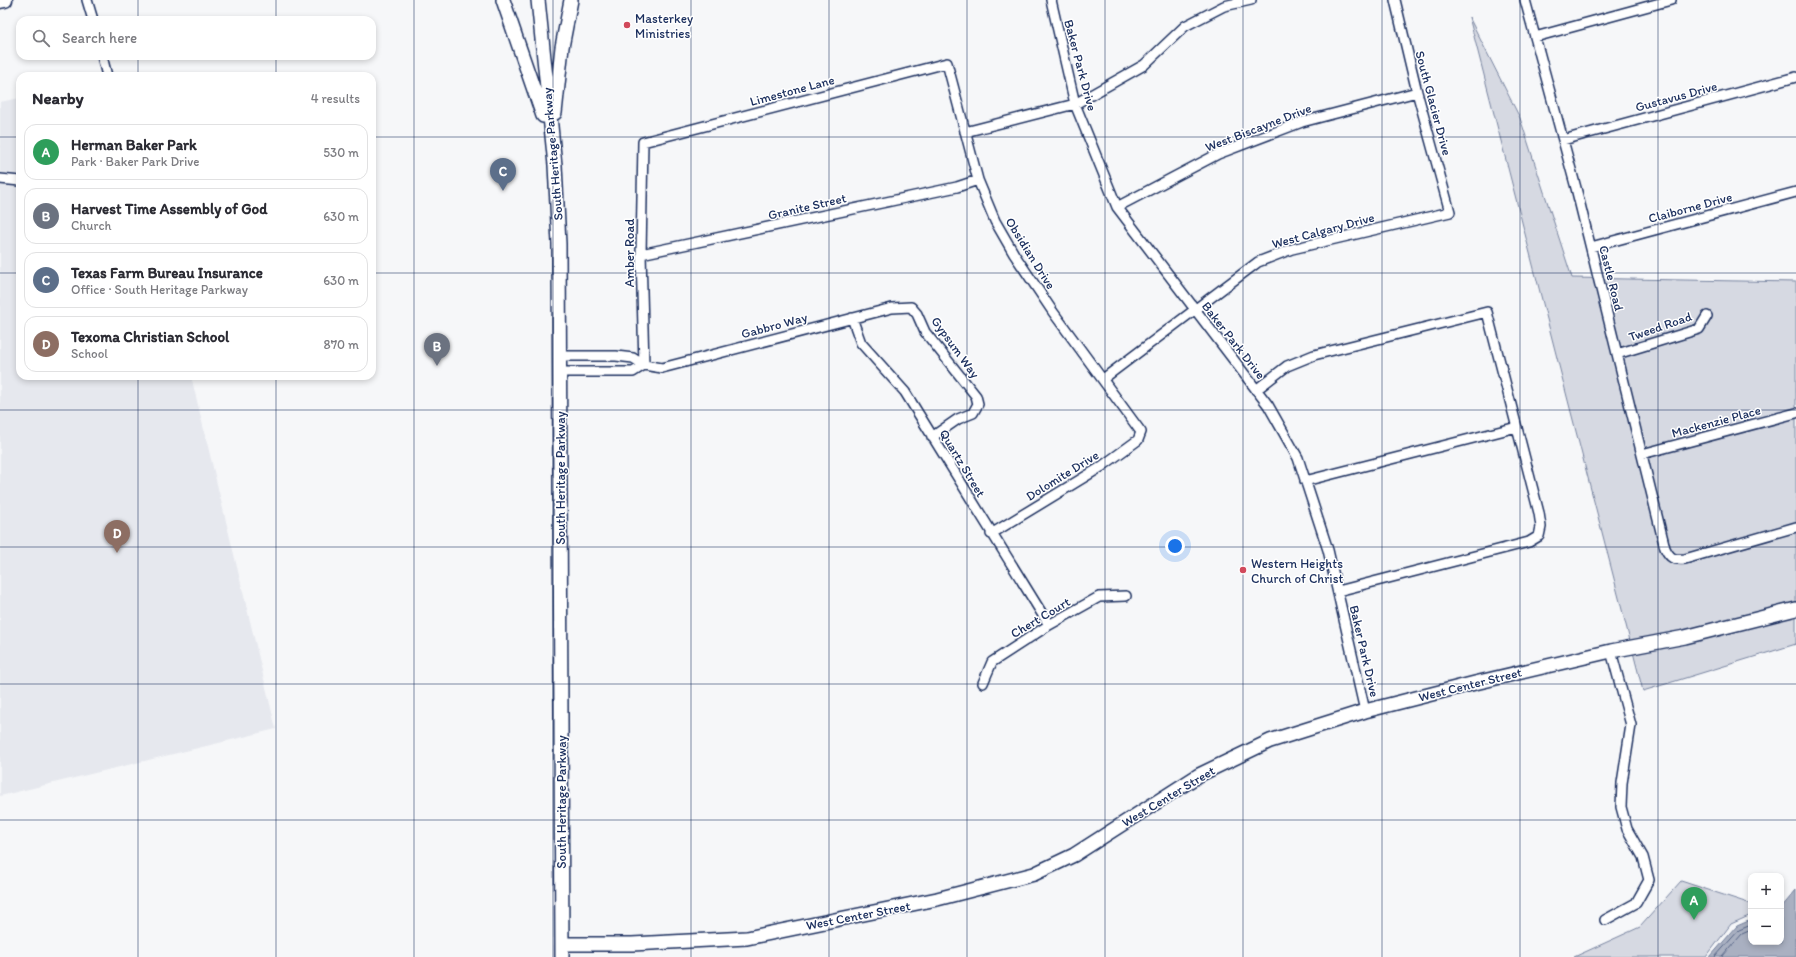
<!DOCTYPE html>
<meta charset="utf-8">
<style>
:root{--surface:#fff;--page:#f7f7f7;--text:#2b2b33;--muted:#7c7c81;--line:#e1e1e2;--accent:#d1495b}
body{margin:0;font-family:Itim,sans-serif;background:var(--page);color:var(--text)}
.controls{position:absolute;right:12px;bottom:12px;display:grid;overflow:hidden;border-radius:8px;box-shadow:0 2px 6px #0003}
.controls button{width:36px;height:36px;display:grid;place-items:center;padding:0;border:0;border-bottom:1px solid var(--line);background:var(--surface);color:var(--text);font:20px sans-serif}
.you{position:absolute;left:1175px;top:546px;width:14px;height:14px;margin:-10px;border:3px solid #fff;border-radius:50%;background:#1a73e8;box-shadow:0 0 0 6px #1a73e833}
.badge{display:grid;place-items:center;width:26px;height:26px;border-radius:50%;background:var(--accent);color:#fff;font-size:13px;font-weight:700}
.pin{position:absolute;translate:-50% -33px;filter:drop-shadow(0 1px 2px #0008)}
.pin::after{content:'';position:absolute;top:21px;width:14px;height:12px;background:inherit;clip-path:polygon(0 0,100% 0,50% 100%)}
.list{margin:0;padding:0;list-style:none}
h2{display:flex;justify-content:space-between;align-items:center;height:52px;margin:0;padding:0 16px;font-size:17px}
h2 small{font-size:13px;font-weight:400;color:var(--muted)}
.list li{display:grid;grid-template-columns:26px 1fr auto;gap:12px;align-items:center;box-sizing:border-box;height:56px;margin:0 8px 8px;padding:0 8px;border:1px solid var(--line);border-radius:12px}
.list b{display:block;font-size:15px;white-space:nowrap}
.list p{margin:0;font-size:13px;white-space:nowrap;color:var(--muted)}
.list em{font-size:13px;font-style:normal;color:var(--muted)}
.icon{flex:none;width:22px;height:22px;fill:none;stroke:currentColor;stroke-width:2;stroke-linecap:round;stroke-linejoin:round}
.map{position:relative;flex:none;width:1796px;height:957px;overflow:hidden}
.search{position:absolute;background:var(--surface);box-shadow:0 2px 6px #0003;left:16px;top:16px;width:360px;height:44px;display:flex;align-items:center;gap:10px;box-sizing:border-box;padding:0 14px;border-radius:12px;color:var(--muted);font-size:15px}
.panel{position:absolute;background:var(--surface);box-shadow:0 2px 6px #0003;left:16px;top:72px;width:360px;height:308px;border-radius:12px}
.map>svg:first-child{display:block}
.built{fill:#e6e8ee}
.green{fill:#d6d9e2;stroke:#7884a0}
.water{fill:#a9b0c1;stroke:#707c99}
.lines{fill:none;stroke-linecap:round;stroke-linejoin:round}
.shore{stroke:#546386;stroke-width:1}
.street-casing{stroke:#1b2f5e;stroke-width:12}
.secondary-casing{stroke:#1b2f5e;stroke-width:16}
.primary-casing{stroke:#1b2f5e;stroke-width:17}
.street{stroke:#fff;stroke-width:9}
.secondary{stroke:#fff;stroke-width:13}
.primary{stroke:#fff;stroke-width:14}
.grid{fill:none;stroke:#1b2f5e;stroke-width:1;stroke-opacity:0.55}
.poi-dot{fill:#d1495b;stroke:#fff;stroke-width:1.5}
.labels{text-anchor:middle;stroke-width:3;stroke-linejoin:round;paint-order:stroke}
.poi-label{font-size:13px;fill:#1b2f5e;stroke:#fff;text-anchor:start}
.street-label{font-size:13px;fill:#1b2f5e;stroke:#fff}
</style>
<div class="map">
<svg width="1796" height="957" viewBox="0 0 1796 957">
<rect width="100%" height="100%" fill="#f6f7f9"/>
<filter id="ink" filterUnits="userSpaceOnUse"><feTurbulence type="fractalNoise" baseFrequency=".025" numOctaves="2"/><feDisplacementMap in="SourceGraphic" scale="8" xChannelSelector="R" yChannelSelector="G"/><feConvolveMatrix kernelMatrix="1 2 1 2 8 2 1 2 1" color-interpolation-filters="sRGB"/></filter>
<g filter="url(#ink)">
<path class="built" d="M20 98V376H191L276 729 0 796V102Z"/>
<path class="green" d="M1469 17 1520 118 1572 278 1796 282V644L1643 691Z
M1681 881 1751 904V915L1731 924 1706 957H1574L1640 927Z"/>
<path class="water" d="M1796 890V957H1710L1737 926 1751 920V942H1781V908Z"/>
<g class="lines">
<path class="shore" d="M1715 957 1739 930 1751 925
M1722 957 1742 934 1751 930"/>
<g class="street-casing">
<path id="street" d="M87 0 93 20
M1051 0 1075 104 1117 207 1268 405 1298 458 1328 550 1365 711
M1525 0 1576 188 1665 548C1670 559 1674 560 1685 559L1796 527
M1535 37 1671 0
M102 56 107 76
M965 132 1075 104 1144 65 1185 26 1224 6 1251 0
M1563 140 1796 77
M0 179 20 181
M1117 207 1218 154 1302 122 1417 92
M1591 247 1796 192
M641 254 957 187 978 180
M852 318 861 343 905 392 1049 625
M1617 354 1699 329 1707 316
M559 356H616L633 358 644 365 662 368 892 308 911 307 917 314 925 332 976 396 978 404 973 413 958 419 932 437
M644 365 641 254 643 142 947 63 978 180 995 221 1014 254 1053 312 1141 432 1138 440 1101 467 991 534
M559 372H633L644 365
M1103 379 1258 262 1292 249 1450 212 1417 92 1395 0
M1256 390 1287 366 1314 355 1487 312 1539 513 1541 527 1539 536 1529 542 1338 591
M1642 454 1796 413
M1305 481 1517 427
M983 683 992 662 1049 625 1099 597 1126 596
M1605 920 1636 903 1649 880 1643 857 1627 829 1621 807 1622 783 1631 725 1611 651"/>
</g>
<g class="secondary-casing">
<path id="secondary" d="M503 0 543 116
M538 0 555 165 559 244 562 957
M555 113 562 47 571 0
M562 944H632L747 938 937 899 1034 874 1074 855 1199 775 1270 741 1365 711 1475 683 1611 651 1685 637 1796 609"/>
</g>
<g class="primary-casing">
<path id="primary" d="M0 1 5 0"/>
</g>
<use href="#street" class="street"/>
<use href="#secondary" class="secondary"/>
<use href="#primary" class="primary"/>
</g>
</g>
<path class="grid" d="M138 0V20M276 0V20M414 0V957M553 0V957M691 0V957M829 0V957M967 0V957M1105 0V957M1243 0V957M1382 0V957M1520 0V957M1658 0V957M138 56V76M276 56V76M0 137H20M372 137H1796M0 273H20M372 273H1796M138 376V957M276 376V957M0 410H1796M0 547H1796M0 684H1796M0 820H1796"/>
<g class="poi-dot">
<circle cx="627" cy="25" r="4"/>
<circle cx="1243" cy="570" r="4"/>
</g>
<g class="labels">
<g class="poi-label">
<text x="635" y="23">Masterkey<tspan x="635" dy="15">Ministries</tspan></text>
<text x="1251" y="568">Western Heights<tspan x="1251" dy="15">Church of Christ</tspan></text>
</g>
<g class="street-label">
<text transform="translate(1081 65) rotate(75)" y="5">Baker Park Drive</text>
<text transform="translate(792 90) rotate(-15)" y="5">Limestone Lane</text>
<text transform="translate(1676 96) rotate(-15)" y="5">Gustavus Drive</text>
<text transform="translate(1434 103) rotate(75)" y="5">South Glacier Drive</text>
<text transform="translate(1258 127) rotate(-21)" y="5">West Biscayne Drive</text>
<text transform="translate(552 154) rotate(-95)" y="5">South Heritage Parkway</text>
<text transform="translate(807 206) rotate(-13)" y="5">Granite Street</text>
<text transform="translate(1690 207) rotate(-15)" y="5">Claiborne Drive</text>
<text transform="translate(1323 230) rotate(-15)" y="5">West Calgary Drive</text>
<text transform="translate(629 253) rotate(-90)" y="5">Amber Road</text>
<text transform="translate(1031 253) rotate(58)" y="5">Obsidian Drive</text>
<text transform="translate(1612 278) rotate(76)" y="5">Castle Road</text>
<text transform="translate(774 325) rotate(-15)" y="5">Gabbro Way</text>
<text transform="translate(1660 326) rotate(-19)" y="5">Tweed Road</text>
<text transform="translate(1234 340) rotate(52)" y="5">Baker Park Drive</text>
<text transform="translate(956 347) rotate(54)" y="5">Gypsum Way</text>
<text transform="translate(1716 421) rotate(-15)" y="5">Mackenzie Place</text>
<text transform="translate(963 463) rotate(59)" y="5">Quartz Street</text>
<text transform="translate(1062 475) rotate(-32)" y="5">Dolomite Drive</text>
<text transform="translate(560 478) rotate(-90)" y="5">South Heritage Parkway</text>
<text transform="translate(1040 617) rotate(-31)" y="5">Chert Court</text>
<text transform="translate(1365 651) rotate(77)" y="5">Baker Park Drive</text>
<text transform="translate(1470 684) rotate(-14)" y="5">West Center Street</text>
<text transform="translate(1168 796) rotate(-31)" y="5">West Center Street</text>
<text transform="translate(561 802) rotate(-90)" y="5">South Heritage Parkway</text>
<text transform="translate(858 915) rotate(-11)" y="5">West Center Street</text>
</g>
</g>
</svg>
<div class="controls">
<button>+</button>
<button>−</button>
</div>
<div class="you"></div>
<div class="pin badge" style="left:1694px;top:920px;background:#2e9e5b">A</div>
<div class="pin badge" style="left:437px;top:366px;background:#6b7280">B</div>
<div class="pin badge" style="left:503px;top:191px;background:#5c6f8a">C</div>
<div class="pin badge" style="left:117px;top:553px;background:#8d6e63">D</div>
<div class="search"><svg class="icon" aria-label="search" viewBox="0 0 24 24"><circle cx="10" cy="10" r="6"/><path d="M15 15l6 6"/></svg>Search here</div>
<section class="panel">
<h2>Nearby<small>4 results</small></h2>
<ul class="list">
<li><span class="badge" style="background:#2e9e5b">A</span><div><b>Herman Baker Park</b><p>Park · Baker Park Drive</p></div><em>530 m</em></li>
<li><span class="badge" style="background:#6b7280">B</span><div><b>Harvest Time Assembly of God</b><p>Church</p></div><em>630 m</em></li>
<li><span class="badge" style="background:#5c6f8a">C</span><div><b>Texas Farm Bureau Insurance</b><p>Office · South Heritage Parkway</p></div><em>630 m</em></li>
<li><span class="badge" style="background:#8d6e63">D</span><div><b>Texoma Christian School</b><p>School</p></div><em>870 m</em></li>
</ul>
</section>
</div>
